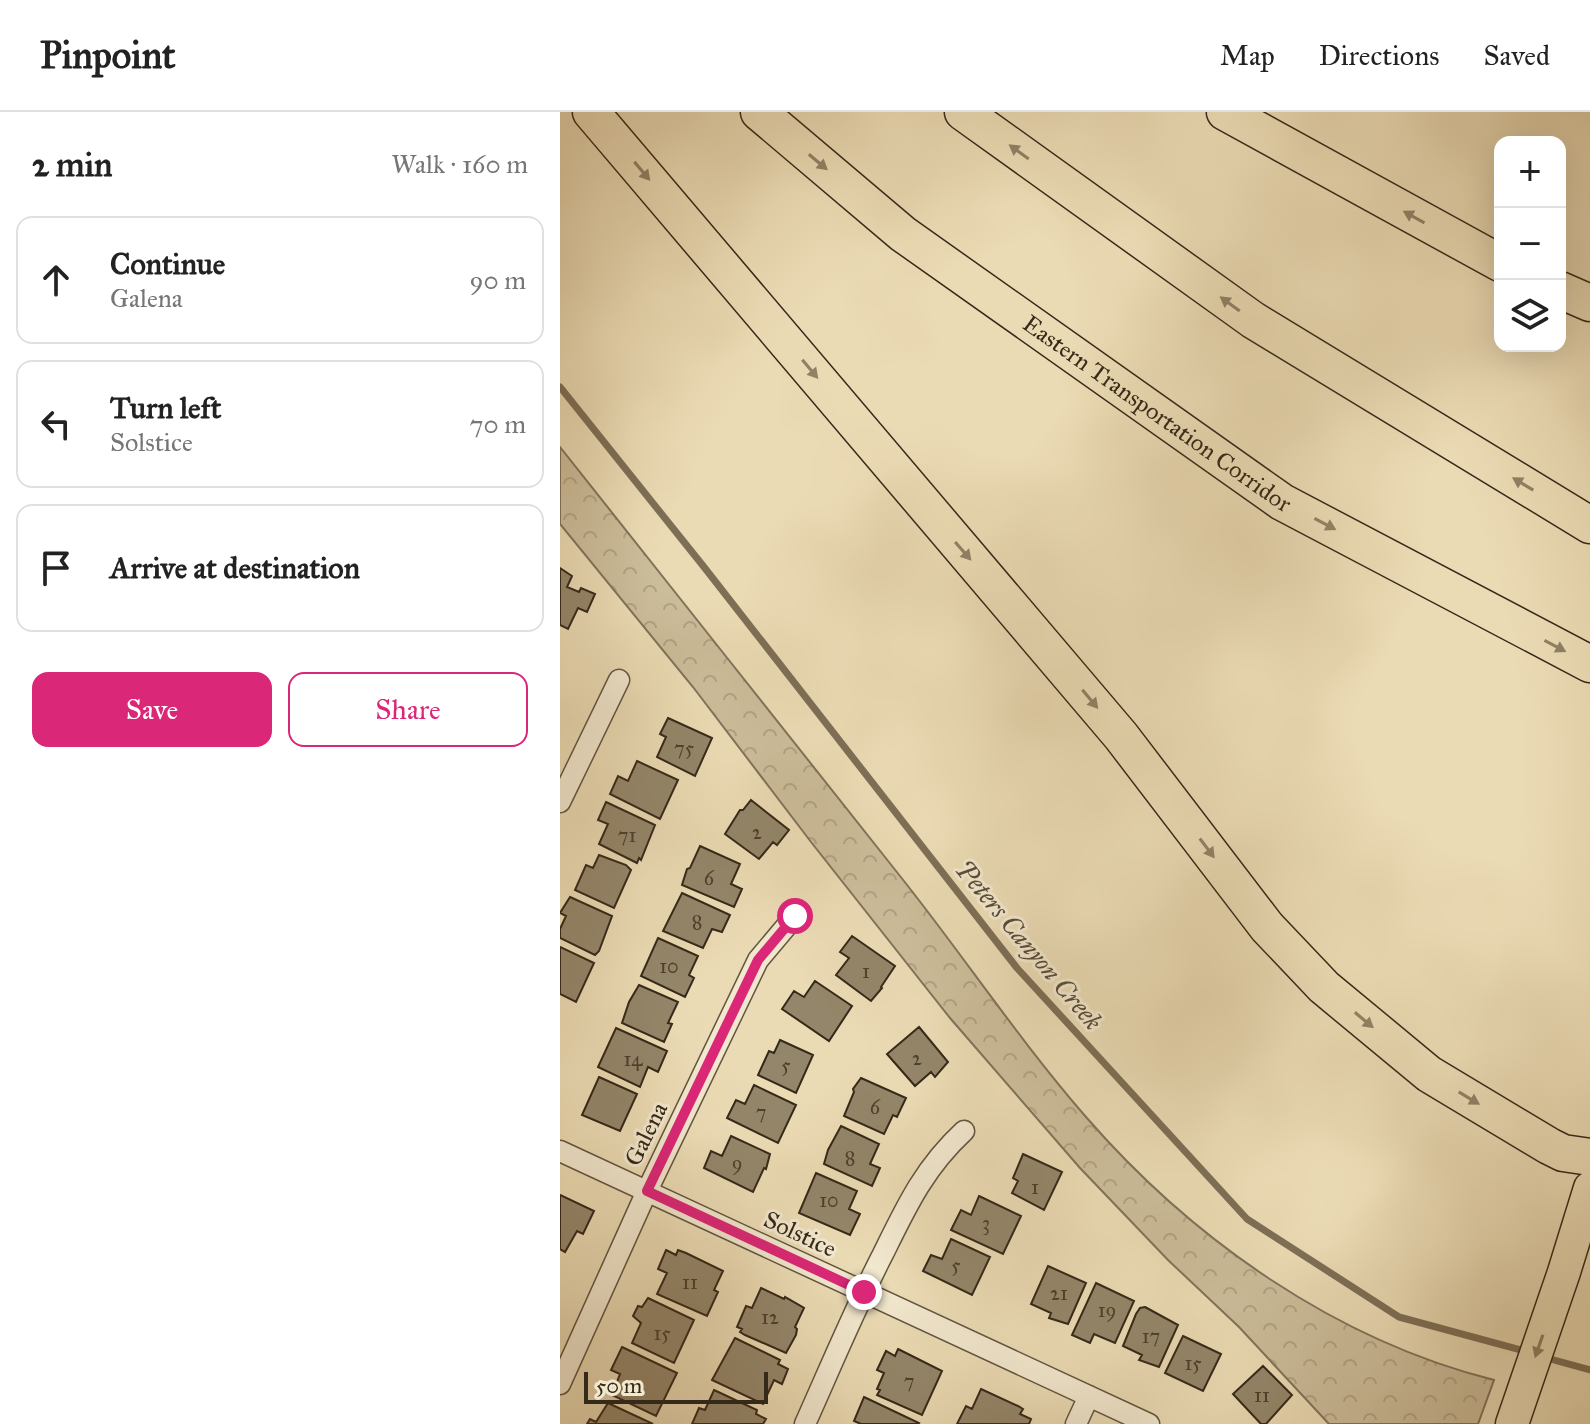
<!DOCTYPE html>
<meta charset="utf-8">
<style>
:root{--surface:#fff;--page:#f2f2f2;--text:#222;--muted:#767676;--line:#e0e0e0;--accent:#db2777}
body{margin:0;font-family:"IM FELL Great Primer",serif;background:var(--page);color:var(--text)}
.controls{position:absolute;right:24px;top:24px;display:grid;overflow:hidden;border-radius:16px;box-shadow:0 8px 32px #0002}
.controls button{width:72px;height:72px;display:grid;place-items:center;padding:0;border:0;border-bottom:2px solid var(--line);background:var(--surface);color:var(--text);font:40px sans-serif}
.scale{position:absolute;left:24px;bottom:20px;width:184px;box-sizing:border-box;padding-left:8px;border:4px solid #352919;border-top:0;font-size:22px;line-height:28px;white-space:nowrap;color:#352919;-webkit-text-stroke:6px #f2e8ce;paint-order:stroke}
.stop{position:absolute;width:24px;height:24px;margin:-18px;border:6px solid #db2777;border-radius:50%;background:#fff}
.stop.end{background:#db2777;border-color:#fff;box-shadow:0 2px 8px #0008}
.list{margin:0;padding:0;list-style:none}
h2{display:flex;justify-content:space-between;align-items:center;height:104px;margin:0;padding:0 32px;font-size:34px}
h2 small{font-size:26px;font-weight:400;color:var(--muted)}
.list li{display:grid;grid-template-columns:52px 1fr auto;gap:24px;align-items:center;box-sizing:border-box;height:128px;margin:0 16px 16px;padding:0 16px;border:2px solid var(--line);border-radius:16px}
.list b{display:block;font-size:30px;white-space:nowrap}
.list p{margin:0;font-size:26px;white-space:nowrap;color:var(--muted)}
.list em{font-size:26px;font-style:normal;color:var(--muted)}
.actions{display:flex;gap:16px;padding:24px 32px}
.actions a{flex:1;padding:18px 0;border:2px solid var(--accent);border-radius:16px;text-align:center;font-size:28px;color:var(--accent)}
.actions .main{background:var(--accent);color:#fff}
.icon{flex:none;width:44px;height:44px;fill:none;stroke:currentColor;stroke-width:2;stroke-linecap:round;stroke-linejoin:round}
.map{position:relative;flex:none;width:1030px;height:1312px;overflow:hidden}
header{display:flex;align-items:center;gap:48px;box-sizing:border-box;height:112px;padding:0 40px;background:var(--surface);border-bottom:2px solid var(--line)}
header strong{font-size:38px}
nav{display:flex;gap:44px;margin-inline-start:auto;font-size:28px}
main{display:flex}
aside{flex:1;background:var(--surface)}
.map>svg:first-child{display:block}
.park{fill:url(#park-crowns);stroke:#80735a;stroke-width:2}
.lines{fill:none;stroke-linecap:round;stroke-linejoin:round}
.stream{stroke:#7d6f56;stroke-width:7}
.building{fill:#94866a;stroke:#352919;stroke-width:2}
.street-casing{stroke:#625640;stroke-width:23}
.primary-casing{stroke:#352919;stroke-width:35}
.highway-casing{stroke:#352919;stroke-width:39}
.street{stroke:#f2e8ce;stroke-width:20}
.primary{stroke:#ebdbb4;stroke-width:32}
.highway{stroke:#ebdbb4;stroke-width:36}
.oneway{fill:#908266}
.route{stroke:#db2777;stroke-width:10}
.labels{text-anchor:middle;stroke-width:6;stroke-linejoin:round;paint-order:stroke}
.number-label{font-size:20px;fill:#4d402d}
.street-label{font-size:24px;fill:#352919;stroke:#f2e8ce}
.water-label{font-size:26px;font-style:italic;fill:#594c38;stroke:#f2e8ce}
</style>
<header>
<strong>Pinpoint</strong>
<nav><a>Map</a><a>Directions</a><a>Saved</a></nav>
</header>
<main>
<aside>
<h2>2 min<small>Walk · 160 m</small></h2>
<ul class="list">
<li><svg class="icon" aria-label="ahead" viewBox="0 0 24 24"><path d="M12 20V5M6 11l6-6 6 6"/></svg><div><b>Continue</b><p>Galena</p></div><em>90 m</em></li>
<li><svg class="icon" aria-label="left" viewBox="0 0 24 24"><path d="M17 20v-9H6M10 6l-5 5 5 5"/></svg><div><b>Turn left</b><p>Solstice</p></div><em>70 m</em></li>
<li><svg class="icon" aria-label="arrive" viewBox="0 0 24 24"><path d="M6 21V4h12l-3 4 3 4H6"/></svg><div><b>Arrive at destination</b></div></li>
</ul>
<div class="actions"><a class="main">Save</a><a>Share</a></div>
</aside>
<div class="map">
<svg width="1030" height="1312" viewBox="0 0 1030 1312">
<defs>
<pattern id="park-crowns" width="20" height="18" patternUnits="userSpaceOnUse" patternTransform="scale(2)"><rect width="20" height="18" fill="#ccbd9a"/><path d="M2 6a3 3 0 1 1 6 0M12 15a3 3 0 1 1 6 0" fill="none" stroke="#b0a284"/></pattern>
</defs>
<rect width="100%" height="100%" fill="#ebdbb4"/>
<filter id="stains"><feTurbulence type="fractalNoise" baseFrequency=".0025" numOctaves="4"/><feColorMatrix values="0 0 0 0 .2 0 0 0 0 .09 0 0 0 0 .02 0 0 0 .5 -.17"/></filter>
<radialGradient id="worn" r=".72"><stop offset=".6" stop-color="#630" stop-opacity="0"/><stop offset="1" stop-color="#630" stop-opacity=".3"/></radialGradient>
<path class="park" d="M0 335C113 478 227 621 340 764 403 843 459 928 526 1005 632 1127 775 1228 934 1268L918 1312H769L679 1215 608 1148 520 1056 390 906 251 730 133 575 0 412Z"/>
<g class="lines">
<path class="stream" d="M0 275 144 455 457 856 687 1107 839 1205 968 1240
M983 1245 1030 1258"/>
</g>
<path class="building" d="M0 456 12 464 7 475 19 480 21 476 35 482 27 500 18 496 8 517 0 513Z
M108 606 152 626 135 664 97 645 106 625 100 622Z
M77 649 118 668 100 707 50 682 58 664 68 669Z
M191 688 229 718 217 733 213 730 199 747 165 722 180 698H183Z
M46 690 95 713 81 748 79 746 77 751 39 732 48 712 38 708Z
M140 734 180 752 171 772 182 777 174 795 122 773 127 757 130 756Z
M39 743 66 753 71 758 54 796 15 778 26 753 33 756Z
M122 781 170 803 162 820 152 817 143 836 103 819Z
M10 785 52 804 39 839 35 843 0 826V817L6 804 0 801Z
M292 824 335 854 321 875 322 876 311 889 276 863 289 846 280 840Z
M98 826 138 844 129 863 134 866 125 885 81 864Z
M0 835 34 851 16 890 0 882Z
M255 869 292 894 269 929 222 897 234 879 244 885Z
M79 873 118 890 108 911 112 912 104 930 62 911 69 890Z
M359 915 388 950 375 965 371 960 355 974 327 942Z
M56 916 107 939 98 960 88 955 80 975 38 955Z
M220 928 253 943 236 981 198 963 209 939 214 941Z
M39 965 77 982 60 1019 22 1003Z
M301 966 346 986 337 1005 333 1003 324 1022 284 1004 294 980 293 977Z
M194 973 236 993 218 1031 167 1006 176 988 185 992Z
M281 1014 319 1032 310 1052 320 1056 312 1074 264 1052 268 1038Z
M171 1024 210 1042 206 1057 204 1056 193 1080 144 1056 151 1039 162 1044Z
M463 1042 502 1060 484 1098 452 1081 458 1069 453 1066Z
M256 1061 297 1079 289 1097 300 1102 290 1123 239 1101Z
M0 1083 34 1099 23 1122 17 1119 5 1140 0 1137Z
M419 1084 461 1104 443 1142 391 1118 401 1098 411 1103Z
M391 1127 430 1145 412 1183 363 1159 371 1143 382 1147Z
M106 1138 116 1143 118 1138 126 1141 163 1159 154 1178 158 1180 147 1204 97 1182 107 1161 98 1157Z
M488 1154 526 1171 508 1212 489 1206 491 1201 471 1192Z
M536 1171 574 1189 555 1231 534 1222 530 1231 512 1223Z
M201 1176 224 1187 225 1185 244 1196 235 1215 237 1217 236 1223 226 1241 185 1223 180 1220 182 1217 177 1215 186 1194 192 1196Z
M88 1186 134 1208 114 1251 72 1231 81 1211 73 1204 78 1194 82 1195Z
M585 1195 618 1213 599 1255 579 1248 582 1243 563 1234 576 1202 580 1196Z
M623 1224 661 1242 643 1279 605 1261Z
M175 1226 220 1248 218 1252 228 1257 222 1272 214 1268 203 1292 152 1268Z
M62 1235 117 1261 96 1304 52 1283 60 1262 51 1258Z
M338 1237 382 1259 362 1303 317 1283 320 1278 317 1277 324 1261 317 1258 326 1239 335 1244Z
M703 1254 732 1283 706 1312H701L673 1282Z
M421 1277 458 1294 463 1297 460 1302 471 1307 469 1312H397L406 1294 412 1297Z
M154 1278 197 1298 196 1302 206 1307 203 1312H132L139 1296 145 1298Z
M304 1285 359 1311 358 1312H301L294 1309Z
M48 1291 93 1312H27L30 1307 36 1310Z"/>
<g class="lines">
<g class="street-casing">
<path id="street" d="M0 690 59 568
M0 1039 589 1312
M0 1272 87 1079 198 848 235 804
M245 1312C271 1254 295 1196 324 1140 347 1093 365 1055 404 1019
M516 1312 529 1284"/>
</g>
<g class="primary-casing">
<path id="primary" d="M952 1312 1004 1160 1030 1076"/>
</g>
<g class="highway-casing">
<g id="highway">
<path d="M31 0 561 624 707 815 764 875 869 962 989 1034 1003 1041 1030 1045"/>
<path id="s1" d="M199 0 343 122 722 390 1030 552"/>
<path d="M403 0 693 208 1030 413"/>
<path d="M665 0 940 151"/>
<path d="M1000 178 1030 191"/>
</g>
</g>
<use href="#street" class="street"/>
<use href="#primary" class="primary"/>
<use href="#highway" class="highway"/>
</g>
<defs><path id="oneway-solid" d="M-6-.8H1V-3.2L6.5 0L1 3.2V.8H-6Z" transform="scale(2)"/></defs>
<g class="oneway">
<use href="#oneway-solid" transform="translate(459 40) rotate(-144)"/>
<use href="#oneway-solid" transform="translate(258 50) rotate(40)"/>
<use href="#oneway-solid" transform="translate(82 59) rotate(50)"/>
<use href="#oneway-solid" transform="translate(854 105) rotate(-151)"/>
<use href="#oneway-solid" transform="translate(670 192) rotate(-144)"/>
<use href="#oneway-solid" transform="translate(250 257) rotate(50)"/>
<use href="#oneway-solid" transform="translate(963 372) rotate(-149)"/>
<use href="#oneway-solid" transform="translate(765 412) rotate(28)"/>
<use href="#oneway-solid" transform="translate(403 439) rotate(49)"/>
<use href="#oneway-solid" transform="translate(995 534) rotate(28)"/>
<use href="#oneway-solid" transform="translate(530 587) rotate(50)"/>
<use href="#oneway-solid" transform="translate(647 736) rotate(53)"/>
<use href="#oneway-solid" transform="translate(804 908) rotate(40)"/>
<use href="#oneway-solid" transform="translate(909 986) rotate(31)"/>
<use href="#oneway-solid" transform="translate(979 1234) rotate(109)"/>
</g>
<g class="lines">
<path class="route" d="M235 804 198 848 87 1079 304 1180"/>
</g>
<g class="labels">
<g class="number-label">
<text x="124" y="643">75</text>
<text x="197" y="727">2</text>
<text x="67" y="730">71</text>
<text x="149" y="773">6</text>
<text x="137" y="817">8</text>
<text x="109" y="861">10</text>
<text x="306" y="866">1</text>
<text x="357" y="953">2</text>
<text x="73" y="954">14</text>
<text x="226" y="960">5</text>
<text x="315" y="1002">6</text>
<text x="201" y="1007">7</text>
<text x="290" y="1053">8</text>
<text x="177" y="1058">9</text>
<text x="475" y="1082">1</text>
<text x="269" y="1095">10</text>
<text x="426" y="1118">3</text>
<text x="396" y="1160">5</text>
<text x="130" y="1177">11</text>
<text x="499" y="1188">21</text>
<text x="547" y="1205">19</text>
<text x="210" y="1212">12</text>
<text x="102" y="1228">15</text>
<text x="591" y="1231">17</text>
<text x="633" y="1258">15</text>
<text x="349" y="1276">7</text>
<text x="702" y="1290">11</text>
</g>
<g class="street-label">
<text dy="8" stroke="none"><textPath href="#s1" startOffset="500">Eastern Transportation Corridor</textPath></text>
<text transform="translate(86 1022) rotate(-64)" y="8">Galena</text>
<text transform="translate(240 1122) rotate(25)" y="8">Solstice</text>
</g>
<g class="water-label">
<text transform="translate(469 833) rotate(50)" y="9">Peters Canyon Creek</text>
</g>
</g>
<rect width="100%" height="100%" filter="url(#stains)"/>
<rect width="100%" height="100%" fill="url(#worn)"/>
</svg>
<div class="controls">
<button>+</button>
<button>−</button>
<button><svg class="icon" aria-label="layers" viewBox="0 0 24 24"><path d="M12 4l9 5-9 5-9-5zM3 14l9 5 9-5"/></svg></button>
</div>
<div class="scale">50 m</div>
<div class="stop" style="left:235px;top:804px"></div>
<div class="stop end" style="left:304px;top:1180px"></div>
</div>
</main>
